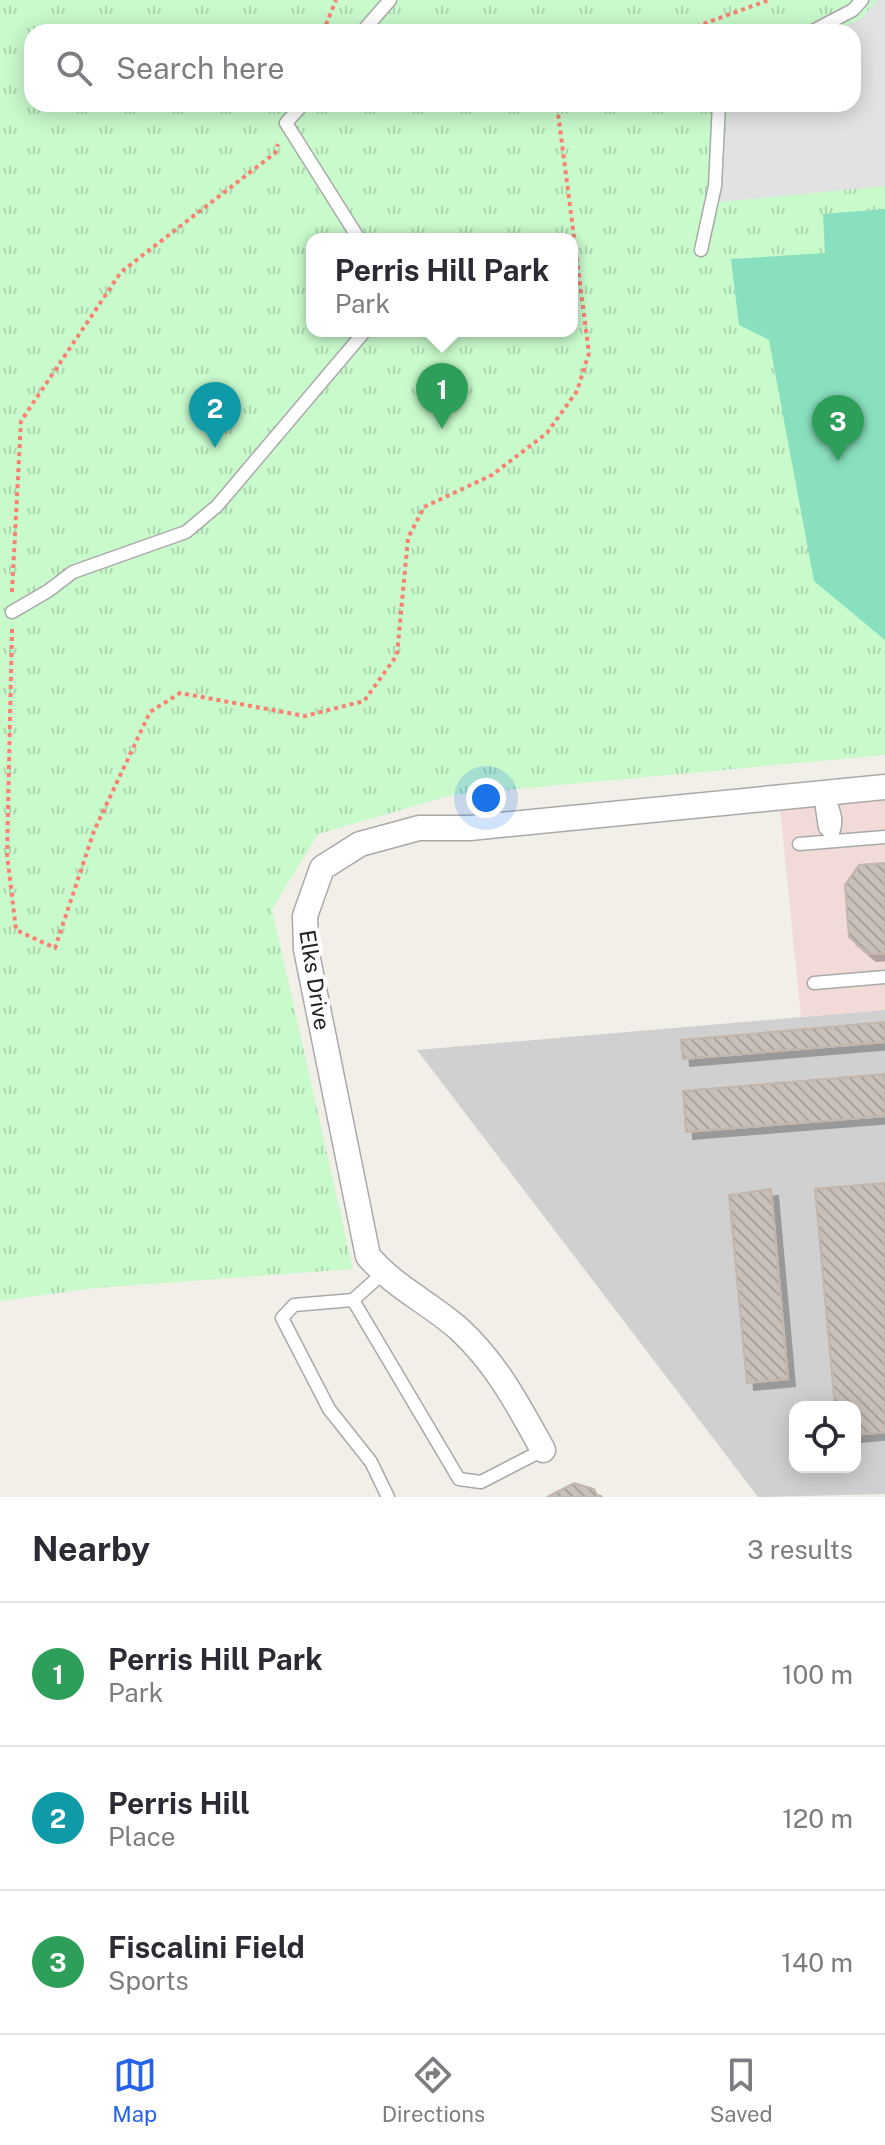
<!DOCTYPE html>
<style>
:root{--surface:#fff;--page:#f7f7f7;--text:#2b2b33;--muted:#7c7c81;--line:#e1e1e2;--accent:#2563eb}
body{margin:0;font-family:"Public Sans",sans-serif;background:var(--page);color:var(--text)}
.controls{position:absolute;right:24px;bottom:24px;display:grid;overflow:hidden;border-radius:16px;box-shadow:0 4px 20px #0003}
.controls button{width:72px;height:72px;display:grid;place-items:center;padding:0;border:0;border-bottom:2px solid var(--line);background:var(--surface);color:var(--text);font:40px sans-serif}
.you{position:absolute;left:486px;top:798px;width:28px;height:28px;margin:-20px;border:6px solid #fff;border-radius:50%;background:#1a73e8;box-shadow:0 0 0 12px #1a73e833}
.badge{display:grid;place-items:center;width:52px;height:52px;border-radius:50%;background:var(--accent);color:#fff;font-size:26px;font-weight:700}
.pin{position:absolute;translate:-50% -66px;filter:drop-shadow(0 2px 4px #0008)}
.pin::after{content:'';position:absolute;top:42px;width:28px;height:24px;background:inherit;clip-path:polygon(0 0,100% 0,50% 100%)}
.popup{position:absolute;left:306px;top:233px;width:272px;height:104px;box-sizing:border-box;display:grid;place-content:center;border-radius:16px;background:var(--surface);filter:drop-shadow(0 2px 6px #0005);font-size:26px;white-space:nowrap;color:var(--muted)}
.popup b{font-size:30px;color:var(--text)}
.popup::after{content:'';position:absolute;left:50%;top:100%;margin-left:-16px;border:16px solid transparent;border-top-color:var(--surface)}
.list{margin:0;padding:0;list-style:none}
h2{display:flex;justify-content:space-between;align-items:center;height:104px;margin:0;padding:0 32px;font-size:34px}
h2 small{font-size:26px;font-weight:400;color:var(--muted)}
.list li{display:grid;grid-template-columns:52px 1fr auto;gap:24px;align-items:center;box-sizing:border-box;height:144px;padding:0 32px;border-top:2px solid var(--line)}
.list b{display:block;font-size:30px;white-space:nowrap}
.list p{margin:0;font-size:26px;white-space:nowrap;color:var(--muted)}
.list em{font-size:26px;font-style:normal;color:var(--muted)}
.icon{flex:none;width:44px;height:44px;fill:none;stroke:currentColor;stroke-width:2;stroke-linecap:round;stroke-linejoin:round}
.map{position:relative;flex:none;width:885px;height:1497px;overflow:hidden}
.search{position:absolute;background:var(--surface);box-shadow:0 4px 20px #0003;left:24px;right:24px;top:24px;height:88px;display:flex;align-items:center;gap:20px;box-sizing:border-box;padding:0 28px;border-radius:24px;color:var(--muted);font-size:30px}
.sheet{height:536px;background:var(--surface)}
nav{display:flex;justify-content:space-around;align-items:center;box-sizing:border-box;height:112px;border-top:2px solid var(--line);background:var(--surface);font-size:22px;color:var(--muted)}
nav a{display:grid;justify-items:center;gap:4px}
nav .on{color:var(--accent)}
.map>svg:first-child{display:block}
.commercial{fill:#f2dad9}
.religious{fill:#d0d0d0;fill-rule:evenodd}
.park{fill:url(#park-tufts);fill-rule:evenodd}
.pitch{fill:#88e0be}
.parking{fill:#e2e2e2}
.building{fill:url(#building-back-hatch);stroke:#c4b6ab;stroke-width:2;filter:url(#shadow)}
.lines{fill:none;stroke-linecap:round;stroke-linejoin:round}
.lane-casing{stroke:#a9a9a9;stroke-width:15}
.street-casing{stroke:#a9a9a9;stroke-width:27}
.path{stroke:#fa8072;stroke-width:4;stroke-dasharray:4 4;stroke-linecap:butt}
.lane{stroke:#fff;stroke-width:12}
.street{stroke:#fff;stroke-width:24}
.labels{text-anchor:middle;stroke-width:8;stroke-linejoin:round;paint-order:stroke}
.street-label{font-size:22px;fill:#222;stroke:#fff}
</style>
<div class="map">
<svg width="885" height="1497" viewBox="0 0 885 1497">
<defs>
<pattern id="park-tufts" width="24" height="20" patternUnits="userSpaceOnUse" patternTransform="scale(2)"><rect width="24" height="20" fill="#c8facc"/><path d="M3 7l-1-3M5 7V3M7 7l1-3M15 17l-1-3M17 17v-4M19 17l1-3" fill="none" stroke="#acd6af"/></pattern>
<pattern id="building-back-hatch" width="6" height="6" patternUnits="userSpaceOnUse" patternTransform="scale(2)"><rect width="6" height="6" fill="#c7bfb8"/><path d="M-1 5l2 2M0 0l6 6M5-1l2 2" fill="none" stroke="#aba49e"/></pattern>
<filter id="shadow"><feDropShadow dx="7" dy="7" stdDeviation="0" flood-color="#0004"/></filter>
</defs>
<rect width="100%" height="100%" fill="#f2efe9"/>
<path class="commercial" d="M885 797V1010L801 1017 780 808Z"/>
<path class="religious" d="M885 1010V1494L758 1497 417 1050ZM795 1407H855V1467H795Z"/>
<path class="park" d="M0 0H885V755L452 795 318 834 272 909 353 1269 95 1288 0 1301ZM32 32H853V104H32ZM312 239H572V331H312Z"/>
<path class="pitch" d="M885 209V640L814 581 769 340 739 325 731 259 825 253 823 214Z"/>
<path class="parking" d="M877 0H885V186L720 202 728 104H853V32H835L863 17Z"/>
<path class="building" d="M885 863V953L869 954 849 937 845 885 859 865Z
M885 1022V1042L683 1059 681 1040Z
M885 1074V1116L686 1132 683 1091Z
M885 1183V1432L855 1435V1407H835L815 1189Z
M771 1189 788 1379 747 1383 729 1195Z
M574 1483 594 1489 598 1497H547Z"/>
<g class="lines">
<g class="lane-casing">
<path id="lane" d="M362 32 390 0
M811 32 853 10 862 0
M303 104 286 123 359 239
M701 250 715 186 719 104
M12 612 48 591 73 572 186 532 217 506 365 331
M828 793C831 809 840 817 832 835L825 828 822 808 829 799
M799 844 885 837
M814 983 885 977
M383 1273 353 1300 459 1479 481 1482 543 1450
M353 1300 294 1305 282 1318 329 1409 371 1462 388 1497"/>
</g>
<g class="street-casing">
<path id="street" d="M543 1450C518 1405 497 1364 459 1329 430 1303 394 1287 368 1256L306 949 305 916 322 868 360 844 419 828H470L885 787"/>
</g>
<path class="path" d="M323 32 336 0
M681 32 769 0
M12 592 21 421 121 272 275 153 278 144
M12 629 7 854 16 930 55 948 94 831 150 712 180 693 305 716 364 701 397 655 408 538 424 507 492 475 547 433 577 391 589 353 558 113 562 104"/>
<use href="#lane" class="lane"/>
<use href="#street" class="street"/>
</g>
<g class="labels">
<g class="street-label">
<text transform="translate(315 980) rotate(81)" y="8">Elks Drive</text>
</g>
</g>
</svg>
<div class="controls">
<button><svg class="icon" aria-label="locate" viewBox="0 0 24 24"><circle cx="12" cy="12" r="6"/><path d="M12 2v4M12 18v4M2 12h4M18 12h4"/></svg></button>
</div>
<div class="you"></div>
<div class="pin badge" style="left:442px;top:429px;background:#2e9e5b">1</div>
<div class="popup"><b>Perris Hill Park</b>Park</div>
<div class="pin badge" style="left:215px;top:448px;background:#0f9aa8">2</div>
<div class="pin badge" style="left:838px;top:461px;background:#2e9e5b">3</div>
<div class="search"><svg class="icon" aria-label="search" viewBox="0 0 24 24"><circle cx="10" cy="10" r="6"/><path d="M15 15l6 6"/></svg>Search here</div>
</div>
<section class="sheet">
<h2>Nearby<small>3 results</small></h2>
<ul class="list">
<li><span class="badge" style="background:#2e9e5b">1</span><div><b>Perris Hill Park</b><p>Park</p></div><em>100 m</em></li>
<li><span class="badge" style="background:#0f9aa8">2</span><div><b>Perris Hill</b><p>Place</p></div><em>120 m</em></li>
<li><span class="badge" style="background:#2e9e5b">3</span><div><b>Fiscalini Field</b><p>Sports</p></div><em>140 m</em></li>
</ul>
</section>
<nav>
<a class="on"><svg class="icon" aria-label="map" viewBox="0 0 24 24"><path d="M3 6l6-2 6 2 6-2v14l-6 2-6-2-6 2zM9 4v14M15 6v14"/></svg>Map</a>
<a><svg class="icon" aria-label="directions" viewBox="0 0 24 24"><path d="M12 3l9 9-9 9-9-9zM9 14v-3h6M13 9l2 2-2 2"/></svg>Directions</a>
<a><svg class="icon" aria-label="saved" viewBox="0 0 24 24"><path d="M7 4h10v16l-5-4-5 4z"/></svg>Saved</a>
</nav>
